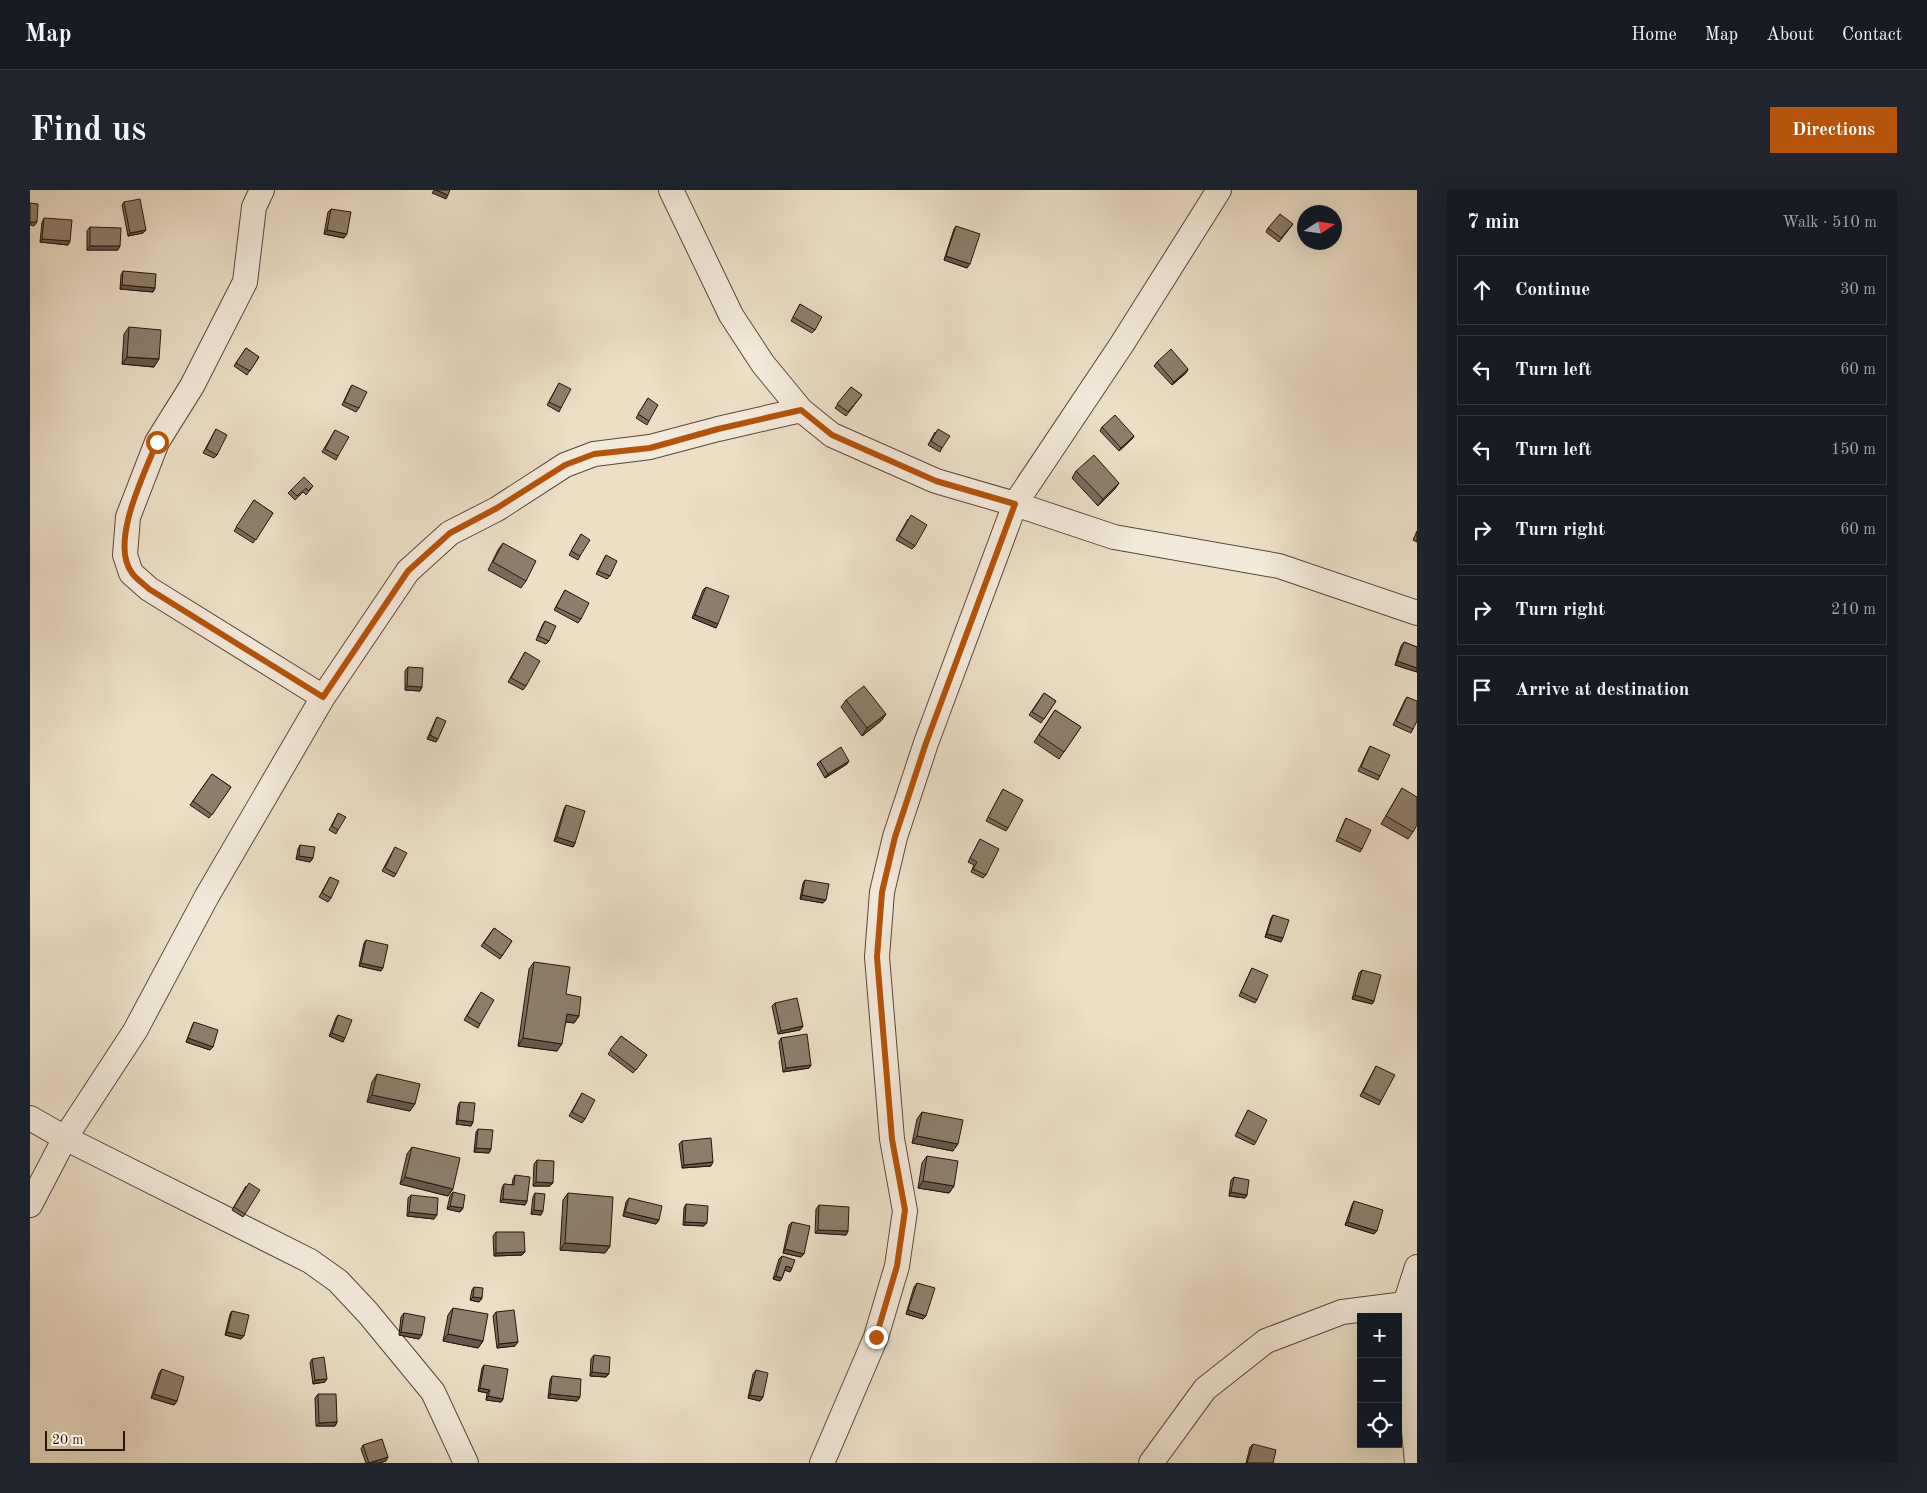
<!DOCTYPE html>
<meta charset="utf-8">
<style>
:root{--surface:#171b24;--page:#20242c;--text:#f1f3f6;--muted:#9ea1a6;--line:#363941;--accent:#b45309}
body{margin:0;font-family:"Old Standard TT",serif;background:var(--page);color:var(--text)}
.controls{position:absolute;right:15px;bottom:15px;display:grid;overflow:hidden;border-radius:0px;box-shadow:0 5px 20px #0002}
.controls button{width:45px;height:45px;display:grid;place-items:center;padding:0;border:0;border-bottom:1px solid var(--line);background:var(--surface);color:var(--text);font:25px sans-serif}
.compass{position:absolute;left:1267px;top:15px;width:45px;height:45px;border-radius:50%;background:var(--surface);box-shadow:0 5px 20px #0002;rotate:78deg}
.scale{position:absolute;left:15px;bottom:12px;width:80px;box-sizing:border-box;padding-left:5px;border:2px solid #27150a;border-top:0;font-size:14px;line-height:18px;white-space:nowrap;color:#27150a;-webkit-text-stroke:4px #f3eada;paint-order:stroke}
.stop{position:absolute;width:15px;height:15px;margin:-11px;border:4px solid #b45309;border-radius:50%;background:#fff}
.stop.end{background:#b45309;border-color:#fff;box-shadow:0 1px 5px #0008}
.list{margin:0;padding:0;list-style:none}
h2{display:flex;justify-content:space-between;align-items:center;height:65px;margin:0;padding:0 20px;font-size:21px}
h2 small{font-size:16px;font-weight:400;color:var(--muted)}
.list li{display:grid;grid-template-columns:32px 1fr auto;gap:15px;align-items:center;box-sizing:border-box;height:70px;margin:0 10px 10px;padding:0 10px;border:1px solid var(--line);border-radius:0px}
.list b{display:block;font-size:19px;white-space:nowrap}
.list em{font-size:16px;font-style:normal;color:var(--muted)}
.icon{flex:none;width:28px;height:28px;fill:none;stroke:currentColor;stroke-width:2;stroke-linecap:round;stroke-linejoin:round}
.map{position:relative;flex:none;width:1387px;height:1273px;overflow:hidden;border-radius:0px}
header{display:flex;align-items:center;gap:30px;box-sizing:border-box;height:70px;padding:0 25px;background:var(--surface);border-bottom:1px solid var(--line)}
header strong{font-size:24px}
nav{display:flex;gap:28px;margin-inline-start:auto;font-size:18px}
.intro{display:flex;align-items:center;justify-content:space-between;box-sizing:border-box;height:120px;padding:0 30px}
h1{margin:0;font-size:35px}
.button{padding:12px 22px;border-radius:0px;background:var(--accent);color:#fff;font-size:18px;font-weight:700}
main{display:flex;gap:30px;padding:0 30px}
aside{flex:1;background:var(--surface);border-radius:0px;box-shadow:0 5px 20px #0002}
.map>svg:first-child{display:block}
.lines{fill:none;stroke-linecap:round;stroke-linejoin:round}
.street-casing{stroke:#584839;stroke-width:26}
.street{stroke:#f3eada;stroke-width:24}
.wall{fill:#796c5d;stroke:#27150a}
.shaded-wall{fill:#63584c;stroke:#27150a}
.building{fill:#8d7e6c;stroke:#27150a}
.route{stroke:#b45309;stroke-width:6}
</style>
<header>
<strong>Map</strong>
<nav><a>Home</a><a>Map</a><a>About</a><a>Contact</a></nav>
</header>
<div class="intro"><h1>Find us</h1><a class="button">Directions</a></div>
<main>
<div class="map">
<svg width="1387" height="1273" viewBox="0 0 1387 1273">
<rect width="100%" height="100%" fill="#ecdfc6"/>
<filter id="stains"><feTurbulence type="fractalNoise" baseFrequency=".004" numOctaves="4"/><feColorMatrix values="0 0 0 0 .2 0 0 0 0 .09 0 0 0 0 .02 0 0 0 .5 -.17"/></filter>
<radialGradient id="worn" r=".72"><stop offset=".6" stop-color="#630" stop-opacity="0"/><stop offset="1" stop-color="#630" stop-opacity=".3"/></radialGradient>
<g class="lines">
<g class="street-casing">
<path id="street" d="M232 0 224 17 215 92 162 196 127 252 98 327 95 365 101 383 119 399 293 507 177 706 105 841 35 948 280 1071 308 1091 338 1123 403 1202 436 1273
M641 0 701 125 733 174 771 220 802 245 906 291 985 314 1084 347 1249 376 1387 423
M293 507 378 381 420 343 467 319 535 275 564 264 620 257 688 239 771 220
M0 928 35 948 0 1015
M792 1273 846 1147 867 1076 875 1021 862 949 847 767 852 702 865 647 896 553 985 314 1092 154 1189 0
M1121 1273 1175 1199 1236 1151 1312 1122 1375 1114
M1387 1273 1377 1166 1375 1114 1387 1077"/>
</g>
<use href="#street" class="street"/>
</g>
<path class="wall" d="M94 12 113 43 98 46 92 15Z
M301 19 314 48 294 44 298 22Z
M14 28 40 51 38 55 10 52 12 32Z
M1263 34 1249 52 1236 42 1238 38Z
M926 36 937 78 914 70 924 39Z
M60 37 88 60H57V41Z
M93 81 125 98 123 102 90 99 91 85Z
M770 114 785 140 782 143 761 131Z
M99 137 124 177 92 174 94 144Z
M216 158 229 167 217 185 204 176Z
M1127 172 1158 179 1156 183 1142 195 1124 176Z
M529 193 531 218 529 222 517 215Z
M322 195 329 218 326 222 312 215 320 198Z
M821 197 832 205 816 226 805 218Z
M618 208 619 231 617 235 606 228Z
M1072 237 1104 246 1102 249 1089 261 1070 241Z
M186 239 187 265 184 268 173 263Z
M305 240 308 266 306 270 292 262Z
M905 242 912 258 910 262 898 255Z
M1046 281 1089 293 1084 300 1068 316 1042 288Z
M283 296 276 305 273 302 265 310 258 303 261 300Z
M224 310 243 323 223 353 204 341Z
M878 329 885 356 882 359 866 350Z
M1387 341V352L1383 350Z
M551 344 550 366 548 370 539 365Z
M473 353 496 391 491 398 458 380 468 360Z
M576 365 580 386 577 389 566 384Z
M676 397 686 438 662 428 673 400Z
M535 400 551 429 548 433 524 420Z
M515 431 519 451 516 454 506 450 513 434Z
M1374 452 1387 457V482L1365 475 1371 456Z
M495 462 496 496 493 500 478 492Z
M378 477 392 497 390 501 375 500V481Z
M1014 503 1026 511 1011 533 999 525Z
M1377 507 1383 539 1381 543 1363 535 1375 510Z
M816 510 856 524 851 531 832 546 811 517Z
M1025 520 1051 537 1029 569 1004 552Z
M407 527 406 552 397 549 405 531Z
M1340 556 1350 586 1348 590 1328 581 1338 560Z
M790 571 817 574 795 588 787 574Z
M182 584 201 597 179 628 160 615Z
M1372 598 1383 642 1378 649 1351 634Z
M973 599 978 638 976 641 956 631Z
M536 615 545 653 543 657 524 651 534 619Z
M308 623V640L306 644 299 640Z
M1316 628 1332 659 1330 662 1306 651 1314 632Z
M950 649 956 685 953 688 941 682 944 675 938 672Z
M270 655 283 668 280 672 266 669 268 659Z
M365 657 366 684 364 687 352 681Z
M300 687 301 708 298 712 289 707Z
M775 690 796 710 793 713 770 709 773 693Z
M1243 725 1251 752 1235 747 1241 728Z
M464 738 482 751 470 769 451 756Z
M336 750 351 781 329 776 334 753Z
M504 772 536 804 549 826 544 833 536 832 527 861 488 856 499 779Z
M1222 778 1227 810 1225 813 1209 806 1220 782Z
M1332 780 1344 811 1342 814 1322 809 1329 783Z
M449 805 450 834 448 838 434 830Z
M745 813 773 836 770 840 748 844 742 816Z
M308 825 313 852 299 846 306 828Z
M164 832 183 857 180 860 156 852 162 836Z
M591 846 617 865 603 883 578 864Z
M751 848 781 875 779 878 753 882 749 852Z
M1346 876 1351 911 1349 915 1330 906Z
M347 884 380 921 337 912 342 892Z
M552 903 555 929 552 933 539 926Z
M430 912 443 932 441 936 426 934 428 916Z
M1218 920 1226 952 1224 955 1205 946Z
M892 922 923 961 882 953 887 929Z
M448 939 461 959 459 963 444 962 446 942Z
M652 951 681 976 652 978 649 954Z
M382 957 423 999 418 1006 370 994 377 964Z
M897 966 924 996 919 1003 888 998 892 973Z
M507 970 523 993 520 996H503L504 974Z
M485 985 497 1011 495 1015 470 1012 472 998 474 994 482 995 483 989Z
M1204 987 1217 1005 1215 1008 1199 1006 1201 990Z
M216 996 215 1024 213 1027 202 1020Z
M423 1002 433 1018 430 1022 417 1019 420 1006Z
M505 1003 511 1025 501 1024 503 1007Z
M538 1003 580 1056 575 1063 530 1060 533 1010Z
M381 1005 404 1029 377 1026 378 1008Z
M599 1008 629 1030 626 1034 593 1026 596 1012Z
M1324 1011 1344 1044 1315 1035 1322 1015Z
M656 1014 677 1033 674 1036 653 1035 654 1018Z
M789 1015 818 1041 816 1045 785 1043 786 1019Z
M762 1032 774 1064 771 1067 753 1063 759 1035Z
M466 1042 492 1065 464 1066 463 1046Z
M752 1066 762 1078 760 1082 755 1080 752 1088 750 1091 743 1089 749 1069Z
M887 1093 893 1129 876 1124 884 1097Z
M444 1097 452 1108 449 1112 440 1110 442 1100Z
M423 1118 453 1151 448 1158 413 1151 418 1125Z
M202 1121 211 1149 195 1145 200 1124Z
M466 1122 485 1156 467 1158 463 1126Z
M374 1123 389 1149 369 1145 371 1127Z
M564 1165 576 1187 560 1186 561 1169Z
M282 1169 295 1192 283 1194 280 1173Z
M454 1175 473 1209 471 1212 456 1210 457 1203 448 1201 452 1178Z
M132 1179 147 1211 144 1215 121 1208 129 1183Z
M726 1180 733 1207 730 1211 718 1208 723 1184Z
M522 1186 550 1207 547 1211 518 1208 520 1190Z
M288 1204 307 1232 305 1236H286L285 1208Z
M1223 1254 1243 1273H1216L1220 1257Z
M333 1255 356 1271 349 1273H336L331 1259Z"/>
<path class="shaded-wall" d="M404 0H406L418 5 416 9 402 3Z
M0 32H7L4 36 0 35Z
M116 40 113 43 98 46 100 43Z
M297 40 317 44 314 48 294 44Z
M12 49 40 51 38 55 10 52Z
M60 56H90L88 60H57Z
M916 66 940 74 937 78 914 70Z
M92 95 125 98 123 102 90 99Z
M97 167 129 169 124 177 92 174Z
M1158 179 1156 183 1142 195 1144 192Z
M1104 246 1102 249 1089 261 1091 258Z
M1089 293 1084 300 1068 316 1073 309Z
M665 425 688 434 686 438 662 428Z
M1367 471 1387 478V482L1365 475Z
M377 496 392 497 390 501 375 500Z
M856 524 851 531 832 546 837 538Z
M400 545 408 549 406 552 397 549Z
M819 571 817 574 795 588 798 584Z
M527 647 545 653 543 657 524 651Z
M269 666 283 668 280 672 266 669Z
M772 705 796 710 793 713 770 709Z
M1237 744 1253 748 1251 752 1235 747Z
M331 773 353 778 351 781 329 776Z
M1325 805 1344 811 1342 814 1322 809Z
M537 824 549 826 544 833 532 831Z
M773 836 770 840 748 844 751 841Z
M302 843 315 848 313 852 299 846Z
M158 848 183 857 180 860 156 852Z
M493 848 532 854 527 861 488 856Z
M781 875 779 878 753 882 756 878Z
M342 905 385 914 380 921 337 912Z
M428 930 443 932 441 936 426 934Z
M887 946 928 954 923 961 882 953Z
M446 958 461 959 459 963 444 962Z
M683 972 681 976 652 978 654 975Z
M375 987 423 999 418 1006 370 994Z
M893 991 924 996 919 1003 888 998Z
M506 992 523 993 520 996H503Z
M1201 1002 1217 1005 1215 1008 1199 1006Z
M473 1009 497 1011 495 1015 470 1012Z
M420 1016 433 1018 430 1022 417 1019Z
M504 1020 513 1021 511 1025 501 1024Z
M379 1022 407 1025 404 1029 377 1026Z
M595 1022 629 1030 626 1034 593 1026Z
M655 1032 677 1033 674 1036 653 1035Z
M1318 1032 1347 1041 1344 1044 1315 1035Z
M788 1040 818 1041 816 1045 785 1043Z
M535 1053 580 1056 575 1063 530 1060Z
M755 1059 774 1064 771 1067 753 1063Z
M495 1062 492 1065 464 1066 466 1063Z
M756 1076 762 1078 760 1082 754 1080Z
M746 1086 752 1088 750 1091 743 1089Z
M443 1107 452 1108 449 1112 440 1110Z
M878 1120 896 1126 893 1129 876 1124Z
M197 1142 214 1146 211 1149 195 1145Z
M371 1142 392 1145 389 1149 369 1145Z
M418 1144 453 1151 448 1158 413 1151Z
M488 1152 485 1156 467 1158 469 1154Z
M562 1182 579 1184 576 1187 560 1186Z
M297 1189 295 1192 283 1194 285 1190Z
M450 1198 460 1200 457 1203 448 1201Z
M124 1204 147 1211 144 1215 121 1208Z
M520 1204 550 1207 547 1211 518 1208Z
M720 1205 733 1207 730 1211 718 1208Z
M458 1206 473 1209 471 1212 456 1210Z
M307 1232 305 1236H286L289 1233Z
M358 1267 356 1271 349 1273H340Z"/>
<path class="building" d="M406 0H420L418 5Z
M110 9 116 40 100 43 94 12Z
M0 13 8 14 7 32H0Z
M301 19 321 22 317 44 297 40Z
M1250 24 1263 34 1251 48 1238 38Z
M14 28 42 30 40 51 12 49Z
M926 36 950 44 940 74 916 66Z
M60 37 91 38 90 56H60Z
M93 81 126 84 125 98 92 95Z
M770 114 792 127 785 140 763 127Z
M99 137 131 140 129 169 97 167Z
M216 158 229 167 220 181 206 173Z
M1141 159 1158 179 1144 192 1127 172Z
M529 193 541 199 531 218 519 212Z
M322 195 337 202 329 218 314 212Z
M821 197 832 205 818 222 807 214Z
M618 208 628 215 619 231 608 224Z
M1085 225 1104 246 1091 258 1072 237Z
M186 239 197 245 187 265 176 259Z
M908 239 920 246 912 258 901 251Z
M305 240 319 247 308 266 295 259Z
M1064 265 1089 293 1073 309 1046 281Z
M274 287 283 296 278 301 276 298 267 306 261 300Z
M224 310 243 323 226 350 206 337Z
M881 325 897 335 885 356 869 346Z
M551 344 560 350 550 366 541 361Z
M473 353 506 371 496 391 463 372Z
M576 365 587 371 580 386 568 381Z
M676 397 699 406 688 434 665 425Z
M535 400 559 413 551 429 526 417Z
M515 431 526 436 519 451 508 446Z
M1374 452 1387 457V478L1367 471Z
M495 462 510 471 496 496 481 488Z
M378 477 393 478 392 497 377 496Z
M834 496 856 524 837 538 816 510Z
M1014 503 1026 511 1014 529 1002 522Z
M1377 507 1387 511V531L1383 539 1366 531Z
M1025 520 1051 537 1034 562 1009 545Z
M407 527 416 531 408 549 400 545Z
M1340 556 1360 565 1350 586 1331 577Z
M811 557 819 571 798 584 790 571Z
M182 584 201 597 182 625 163 611Z
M1372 598 1387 607V635L1383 642 1356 626Z
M973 599 993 610 978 638 958 627Z
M536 615 555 621 545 653 527 647Z
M308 623 316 627 308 640 302 636Z
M1316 628 1341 640 1332 659 1308 647Z
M950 649 969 659 956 685 943 679 947 672 940 668Z
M270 655 285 657 283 668 269 666Z
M365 657 377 663 366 684 355 678Z
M300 687 309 691 301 708 292 703Z
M775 690 799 694 796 710 772 705Z
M1243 725 1259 730 1253 748 1237 744Z
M464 738 482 751 472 766 454 753Z
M336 750 358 755 353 778 331 773Z
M504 772 540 777 536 804 551 807 549 826 537 824 532 854 493 848Z
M1222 778 1238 785 1227 810 1211 802Z
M1332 780 1351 785 1344 811 1325 805Z
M451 802 464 810 450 834 437 826Z
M767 808 773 836 751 841 745 813Z
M308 825 322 830 315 848 302 843Z
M164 832 188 840 183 857 158 848Z
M777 844 781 875 756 878 751 848Z
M591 846 617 865 606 880 580 860Z
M1346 876 1365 885 1351 911 1333 902Z
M347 884 390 894 385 914 342 905Z
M552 903 565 910 555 929 542 922Z
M430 912 445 913 443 932 428 930Z
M1218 920 1237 930 1226 952 1207 942Z
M892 922 933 930 928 954 887 946Z
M448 939 463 940 461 959 446 958Z
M681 948 683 972 654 975 652 951Z
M382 957 430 968 423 999 375 987Z
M897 966 928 971 924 996 893 991Z
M507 970 524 971 523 993 506 992Z
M485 985 500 987 497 1011 473 1009 474 994 484 995Z
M1204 987 1219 990 1217 1005 1201 1002Z
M219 993 230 1000 215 1024 204 1017Z
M423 1002 435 1005 433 1018 420 1016Z
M505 1003 515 1004 513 1021 504 1020Z
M538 1003 583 1007 580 1056 535 1053Z
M381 1005 408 1008 407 1025 379 1022Z
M599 1008 632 1016 629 1030 595 1022Z
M1324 1011 1353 1020 1347 1041 1318 1032Z
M656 1014 678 1016 677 1033 655 1032Z
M789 1015 819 1017 818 1041 788 1040Z
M762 1032 780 1036 774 1064 755 1059Z
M466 1042H494L495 1062 466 1063Z
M752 1066 765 1070 762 1078 756 1076 752 1088 746 1086Z
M887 1093 905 1098 896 1126 878 1120Z
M444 1097 453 1098 452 1108 443 1107Z
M423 1118 458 1124 453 1151 418 1144Z
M484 1120 488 1152 469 1154 466 1122Z
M202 1121 219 1125 214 1146 197 1142Z
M374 1123 395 1127 392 1145 371 1142Z
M564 1165 580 1167 579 1184 562 1182Z
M294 1167 297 1189 285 1190 282 1169Z
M454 1175 478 1179 473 1209 458 1206 460 1200 450 1198Z
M132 1179 154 1187 147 1211 124 1204Z
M726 1180 738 1183 733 1207 720 1205Z
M522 1186 551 1189 550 1207 520 1204Z
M288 1204H306L307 1232 289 1233Z
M352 1249 358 1267 339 1273 333 1255Z
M1223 1254 1246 1260 1243 1273H1217Z"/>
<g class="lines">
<path class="route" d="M127 252C115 282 79 353 102 383 106 389 114 394 119 399L293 507 378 381 420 343 467 318 535 275 564 264 620 258 688 239 771 220 802 245 906 291 985 314 896 553 865 647 852 702 847 767 862 949 875 1020 867 1076 846 1147"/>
</g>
<rect width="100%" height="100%" filter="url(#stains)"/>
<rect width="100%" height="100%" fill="url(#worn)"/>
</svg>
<div class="controls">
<button>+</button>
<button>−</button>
<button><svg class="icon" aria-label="locate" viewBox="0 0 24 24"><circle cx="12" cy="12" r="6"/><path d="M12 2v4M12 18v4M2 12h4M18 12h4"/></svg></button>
</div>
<svg class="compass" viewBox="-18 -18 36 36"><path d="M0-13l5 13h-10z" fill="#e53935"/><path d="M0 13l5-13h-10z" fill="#9ea1a6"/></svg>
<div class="scale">20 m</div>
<div class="stop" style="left:127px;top:252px"></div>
<div class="stop end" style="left:846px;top:1147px"></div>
</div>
<aside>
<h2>7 min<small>Walk · 510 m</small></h2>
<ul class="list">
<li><svg class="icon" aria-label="ahead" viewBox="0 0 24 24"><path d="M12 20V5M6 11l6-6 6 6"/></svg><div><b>Continue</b></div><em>30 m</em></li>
<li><svg class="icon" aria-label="left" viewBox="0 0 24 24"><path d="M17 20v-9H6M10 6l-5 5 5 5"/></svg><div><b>Turn left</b></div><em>60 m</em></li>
<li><svg class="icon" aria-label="left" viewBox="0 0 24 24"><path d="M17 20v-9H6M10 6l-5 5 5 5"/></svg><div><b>Turn left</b></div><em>150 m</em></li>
<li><svg class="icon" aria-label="right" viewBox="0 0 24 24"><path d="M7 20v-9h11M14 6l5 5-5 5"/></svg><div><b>Turn right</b></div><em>60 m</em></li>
<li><svg class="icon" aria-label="right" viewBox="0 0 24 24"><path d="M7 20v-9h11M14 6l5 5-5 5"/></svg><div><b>Turn right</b></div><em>210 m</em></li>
<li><svg class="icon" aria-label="arrive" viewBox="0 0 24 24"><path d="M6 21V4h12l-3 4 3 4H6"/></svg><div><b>Arrive at destination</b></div></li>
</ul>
</aside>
</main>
